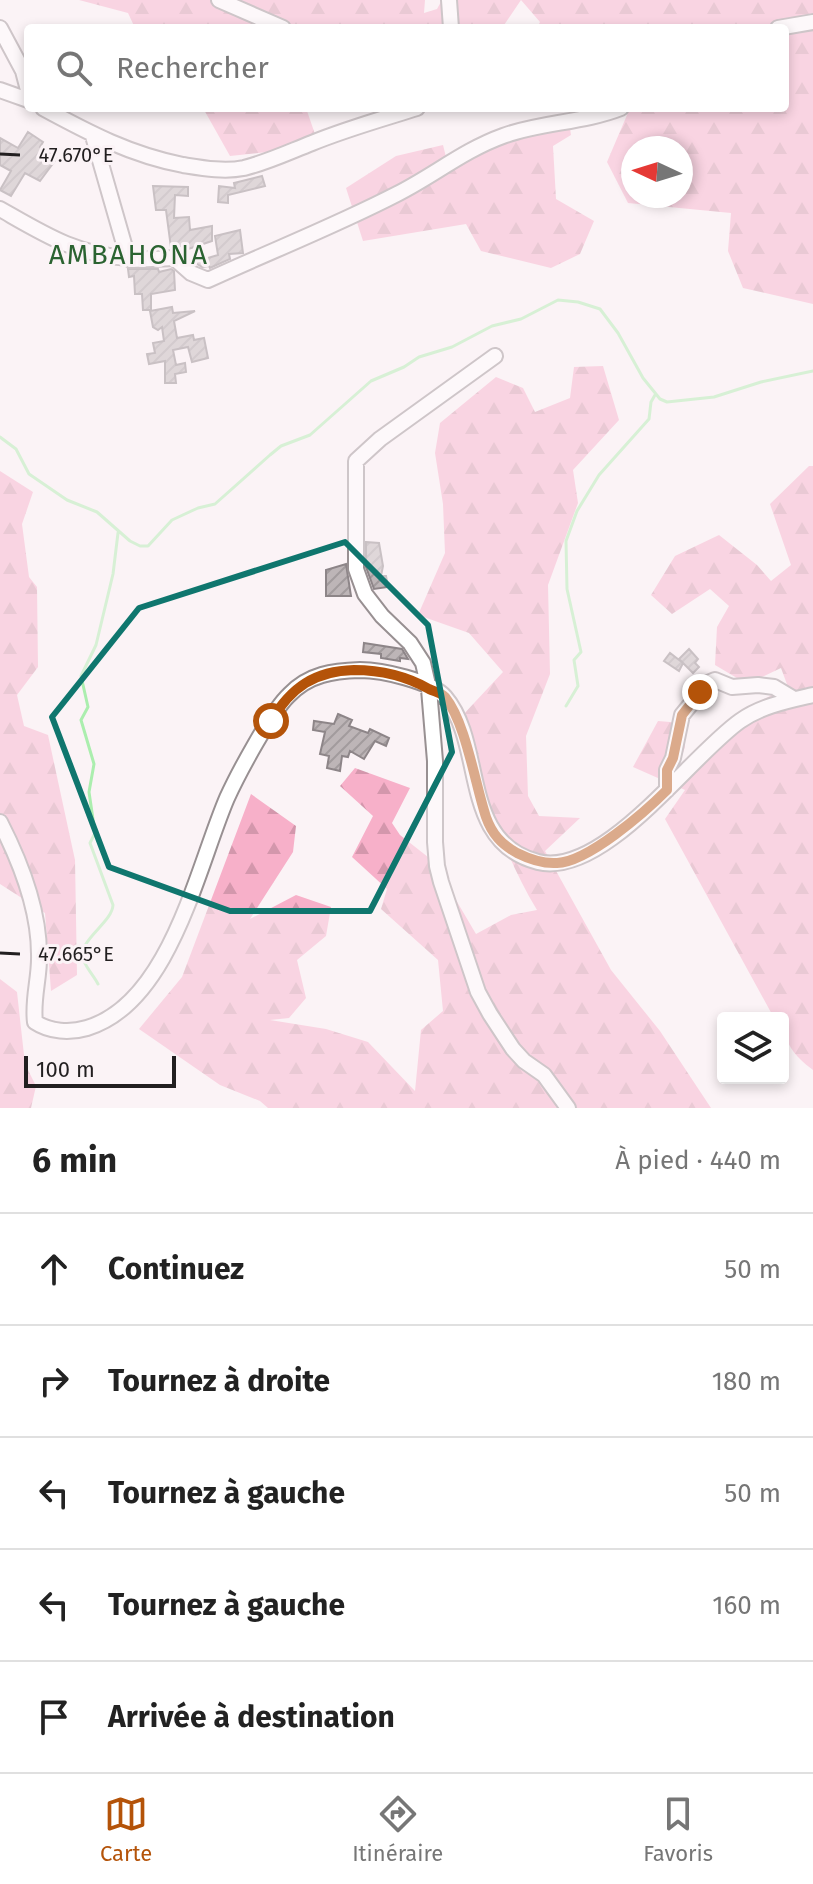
<!DOCTYPE html>
<html lang="fr">
<meta charset="utf-8">
<style>
:root{--surface:#fff;--page:#f6f6f6;--text:#222;--muted:#767676;--line:#e0e0e0;--accent:#b45309}
body{margin:0;font-family:"Fira Sans",sans-serif;background:var(--page);color:var(--text)}
.controls{position:absolute;right:24px;bottom:24px;display:grid;overflow:hidden;border-radius:8px;box-shadow:0 4px 12px #0003}
.controls button{width:72px;height:72px;display:grid;place-items:center;padding:0;border:0;border-bottom:2px solid var(--line);background:var(--surface);color:var(--text);font:40px sans-serif}
.compass{position:absolute;left:621px;top:136px;width:72px;height:72px;border-radius:50%;background:var(--surface);box-shadow:0 4px 12px #0003;rotate:274deg}
.scale{position:absolute;left:24px;bottom:20px;width:152px;box-sizing:border-box;padding-left:8px;border:4px solid #221f20;border-top:0;font-size:22px;line-height:28px;white-space:nowrap;color:#221f20;-webkit-text-stroke:6px #fbf3f6;paint-order:stroke}
.stop{position:absolute;width:24px;height:24px;margin:-18px;border:6px solid #b45309;border-radius:50%;background:#fff}
.stop.end{background:#b45309;border-color:#fff;box-shadow:0 2px 8px #0008}
.list{margin:0;padding:0;list-style:none}
h2{display:flex;justify-content:space-between;align-items:center;height:104px;margin:0;padding:0 32px;font-size:34px}
h2 small{font-size:26px;font-weight:400;color:var(--muted)}
.list li{display:grid;grid-template-columns:52px 1fr auto;gap:24px;align-items:center;box-sizing:border-box;height:112px;padding:0 32px;border-top:2px solid var(--line)}
.list b{display:block;font-size:30px;white-space:nowrap}
.list em{font-size:26px;font-style:normal;color:var(--muted)}
.icon{flex:none;width:44px;height:44px;fill:none;stroke:currentColor;stroke-width:2;stroke-linecap:round;stroke-linejoin:round}
.map{position:relative;flex:none;width:813px;height:1108px;overflow:hidden}
.search{position:absolute;background:var(--surface);box-shadow:0 4px 12px #0003;left:24px;right:24px;top:24px;height:88px;display:flex;align-items:center;gap:20px;box-sizing:border-box;padding:0 28px;border-radius:8px;color:var(--muted);font-size:30px}
.sheet{height:664px;background:var(--surface)}
nav{display:flex;justify-content:space-around;align-items:center;box-sizing:border-box;height:112px;border-top:2px solid var(--line);background:var(--surface);font-size:22px;color:var(--muted)}
nav a{display:grid;justify-items:center;gap:4px}
nav .on{color:var(--accent)}
.map>svg:first-child{display:block}
.forest{fill:url(#forest-firs);fill-rule:evenodd}
.lines{fill:none;stroke-linecap:round;stroke-linejoin:round}
.stream{stroke:#abeeae;stroke-width:3}
.building{fill:url(#building-hatch);stroke:#8d8588;stroke-width:2}
.minor-casing{stroke:#989092;stroke-width:18}
.minor{stroke:#fff;stroke-width:14}
.route{stroke:#b45309;stroke-width:10}
.marked{fill:none;stroke:#0f766e;stroke-width:6;stroke-linejoin:round}
.ticks{fill:none;stroke:#221f20;stroke-width:3}
.labels{text-anchor:middle;stroke-width:6;stroke-linejoin:round;paint-order:stroke}
.quarter-label{font-size:28px;letter-spacing:2px;fill:#2b6331;stroke:#fbf3f6}
.ticks-label{font-size:20px;text-anchor:middle;fill:#221f20;stroke:#fbf3f6;stroke-width:6;stroke-linejoin:round;paint-order:stroke}
</style>
<div class="map">
<svg width="813" height="1108" viewBox="0 0 813 1108">
<defs>
<pattern id="forest-firs" width="22" height="20" patternUnits="userSpaceOnUse" patternTransform="scale(2)"><rect width="22" height="20" fill="#f7b0c9"/><path d="M5 1l3.5 6h-7zM16 11l3.5 6h-7z" fill="#d397ac"/></pattern>
<pattern id="building-hatch" width="6" height="6" patternUnits="userSpaceOnUse" patternTransform="scale(2)"><rect width="6" height="6" fill="#bdb5b7"/><path d="M-1 1l2-2M0 6l6-6M5 7l2-2" fill="none" stroke="#a29b9d"/></pattern>
</defs>
<rect width="100%" height="100%" fill="#fbf3f6"/>
<path class="forest" d="M79 0H425L424 13 437 9 442 0H813V304L743 288 728 251 731 213 628 203 607 162 630 108H785V28H537L540 22 521 0 502 28H135L128 13ZM633 148H681V196H633Z
M203 108H306L317 140 267 152 230 156Z
M569 122 571 135 553 146 556 199 594 221 580 254 551 268 481 251 466 224 363 241 346 188 396 156 443 145 449 169 510 136Z
M603 366 619 420 573 470 578 503 548 585 550 674 526 736 528 796 539 816 580 818 545 851 611 970 660 1031 711 1108H268L260 1101 220 1085 139 1029 182 977 251 794 296 826 293 852 250 919 296 895 331 907 326 936 297 960 306 998 289 1018 270 1020 326 1029 368 1042 415 1091 421 1030 443 1011 438 960 381 909 387 889 352 857 373 816 340 786 355 768 410 788 392 823 400 835 433 861 476 934 511 915 537 910C501 851 482 782 461 717L503 672 469 633 418 615 445 553 443 504 435 453 440 423 496 377 523 388 535 412 570 398 574 367Z
M809 466H813V1070C794 1056 783 1042 783 1018H774L665 819 685 790 633 767 658 721 682 723 685 747 678 767 740 711 788 687 781 668 747 684 715 665 717 627 729 606 710 589 672 614 651 595 675 556 719 535 757 565 771 581 791 565 770 504Z
M0 471 33 492 22 524 29 577 37 587 38 667 17 695 24 726 48 735 75 860 77 975 51 991 45 913 0 884V836L10 831 0 814Z
M0 979 17 992 25 1064 36 1086 31 1108H0Z"/>
<g class="lines">
<path class="stream" d="M0 437 16 449 29 474 67 500 97 512 130 541 140 546H148L172 520 198 508 215 504 270 455 281 446 310 435 371 381 404 367 419 357 452 347 492 326 521 319 558 300 578 302 600 309 618 333 643 378 660 399 667 402 714 397 761 382 813 371
M566 706 578 686 574 660 581 652 567 589 566 541 577 511 599 475 649 419 651 402 655 395
M98 984C94 976 87 969 84 961 75 941 112 924 113 905L90 843 95 833 89 792 94 764 81 720 88 707 81 676 96 645 113 574 118 533"/>
</g>
<path class="building" d="M28 132 43 142 40 147 57 158 40 181 25 173 11 196 0 190 11 171 0 165V138L18 148Z
M262 176 265 186 228 195V203L218 202 219 186 235 188 234 183Z
M153 186 188 187V196L175 195 174 218 189 217 190 230 212 226V241L188 249V246L171 248 166 210H156Z
M240 230 243 253 229 254 230 259 210 268 209 266 202 267 194 262 218 255 215 236Z
M128 269H158L159 272 171 269 174 271 175 290 151 294V310H143L142 294H135L134 276 129 277Z
M172 307 173 313 195 311 174 321 177 338 193 335 194 340 204 338 208 358 192 362 188 347 173 350 176 365 185 363 186 372 175 374 176 383H165V361L149 364 147 354 155 353 153 343 164 341 162 327 158 330 153 327 150 311Z
M366 542 379 543 383 566 381 576H386L388 587 374 589 366 567Z
M346 564 351 596H326V570Z
M364 643 402 649 408 659 400 658V661L381 658V654L363 652Z
M689 649 698 659 695 663 699 667 693 673 683 663 679 671 664 661 670 653 683 663 679 659Z
M338 714 352 720 349 726 368 733 370 729 389 738 386 746 375 741 364 759 350 751 348 757 342 756 340 771 327 768 329 756 320 754 325 732 313 730 314 721 334 724Z"/>
<g class="lines">
<g class="minor-casing">
<path id="minor" d="M219 0 283 28
M449 0 451 28
M0 28 23 71 28 90
M778 28 813 22
M0 90 28 100
M43 108C89 133 131 155 183 165 202 168 224 172 244 168 268 162 289 152 312 143 346 129 382 119 417 108
M93 136 128 258 131 260 174 258 191 273 208 280C271 251 335 226 397 194 433 176 464 150 503 136 541 122 583 123 621 108
M0 209C44 234 76 255 128 258
M495 356 380 439 356 461V569L365 594 382 616 410 643 423 663 429 689 435 761V842L437 866 441 882 478 992 490 1014 513 1049 524 1061 544 1075 568 1108
M667 790V770L673 758 682 715 708 683 715 680 732 687 758 685 774 687 794 699
M0 822C20 861 39 909 39 954 40 977 32 999 35 1022 50 1032 70 1033 87 1028 170 1003 197 868 227 798 238 774 271 712 289 695 309 674 333 671 360 670 382 670 431 681 445 697 486 745 459 842 538 862 604 878 690 756 740 721 761 706 787 701 813 695"/>
</g>
<use href="#minor" class="minor"/>
</g>
<g class="lines">
<path class="route" d="M271 721C291 687 315 671 354 670 381 670 406 676 429 689 435 692 440 692 445 697 466 723 475 784 486 817 492 834 501 844 517 853 529 859 542 864 557 863 588 862 645 812 667 790V770L673 758 682 715 700 692"/>
</g>
<path d="M0 0H813V1108H0ZM345 542 428 625 452 752 370 911H230L109 867 52 717 139 608Z" fill="#fbf3f6" fill-opacity=".55" fill-rule="evenodd"/>
<path class="marked" d="M345 542 428 625 452 752 370 911H230L109 867 52 717 139 608Z"/>
<path class="ticks" d="M0 154 20 155M0 953 20 954"/>
<g class="labels">
<g class="quarter-label">
<text x="129" y="264">AMBAHONA</text>
</g>
</g>
<g class="ticks-label">
<text x="76" y="162">47.670°E</text>
<text x="76" y="961">47.665°E</text>
</g>
</svg>
<div class="controls">
<button><svg class="icon" aria-label="layers" viewBox="0 0 24 24"><path d="M12 4l9 5-9 5-9-5zM3 14l9 5 9-5"/></svg></button>
</div>
<svg class="compass" viewBox="-18 -18 36 36"><path d="M0-13l5 13h-10z" fill="#e53935"/><path d="M0 13l5-13h-10z" fill="#767676"/></svg>
<div class="scale">100 m</div>
<div class="stop" style="left:271px;top:721px"></div>
<div class="stop end" style="left:700px;top:692px"></div>
<div class="search"><svg class="icon" aria-label="search" viewBox="0 0 24 24"><circle cx="10" cy="10" r="6"/><path d="M15 15l6 6"/></svg>Rechercher</div>
</div>
<section class="sheet">
<h2>6 min<small>À pied · 440 m</small></h2>
<ul class="list">
<li><svg class="icon" aria-label="ahead" viewBox="0 0 24 24"><path d="M12 20V5M6 11l6-6 6 6"/></svg><div><b>Continuez</b></div><em>50 m</em></li>
<li><svg class="icon" aria-label="right" viewBox="0 0 24 24"><path d="M7 20v-9h11M14 6l5 5-5 5"/></svg><div><b>Tournez à droite</b></div><em>180 m</em></li>
<li><svg class="icon" aria-label="left" viewBox="0 0 24 24"><path d="M17 20v-9H6M10 6l-5 5 5 5"/></svg><div><b>Tournez à gauche</b></div><em>50 m</em></li>
<li><svg class="icon" aria-label="left" viewBox="0 0 24 24"><path d="M17 20v-9H6M10 6l-5 5 5 5"/></svg><div><b>Tournez à gauche</b></div><em>160 m</em></li>
<li><svg class="icon" aria-label="arrive" viewBox="0 0 24 24"><path d="M6 21V4h12l-3 4 3 4H6"/></svg><div><b>Arrivée à destination</b></div></li>
</ul>
</section>
<nav>
<a class="on"><svg class="icon" aria-label="map" viewBox="0 0 24 24"><path d="M3 6l6-2 6 2 6-2v14l-6 2-6-2-6 2zM9 4v14M15 6v14"/></svg>Carte</a>
<a><svg class="icon" aria-label="directions" viewBox="0 0 24 24"><path d="M12 3l9 9-9 9-9-9zM9 14v-3h6M13 9l2 2-2 2"/></svg>Itinéraire</a>
<a><svg class="icon" aria-label="saved" viewBox="0 0 24 24"><path d="M7 4h10v16l-5-4-5 4z"/></svg>Favoris</a>
</nav>
